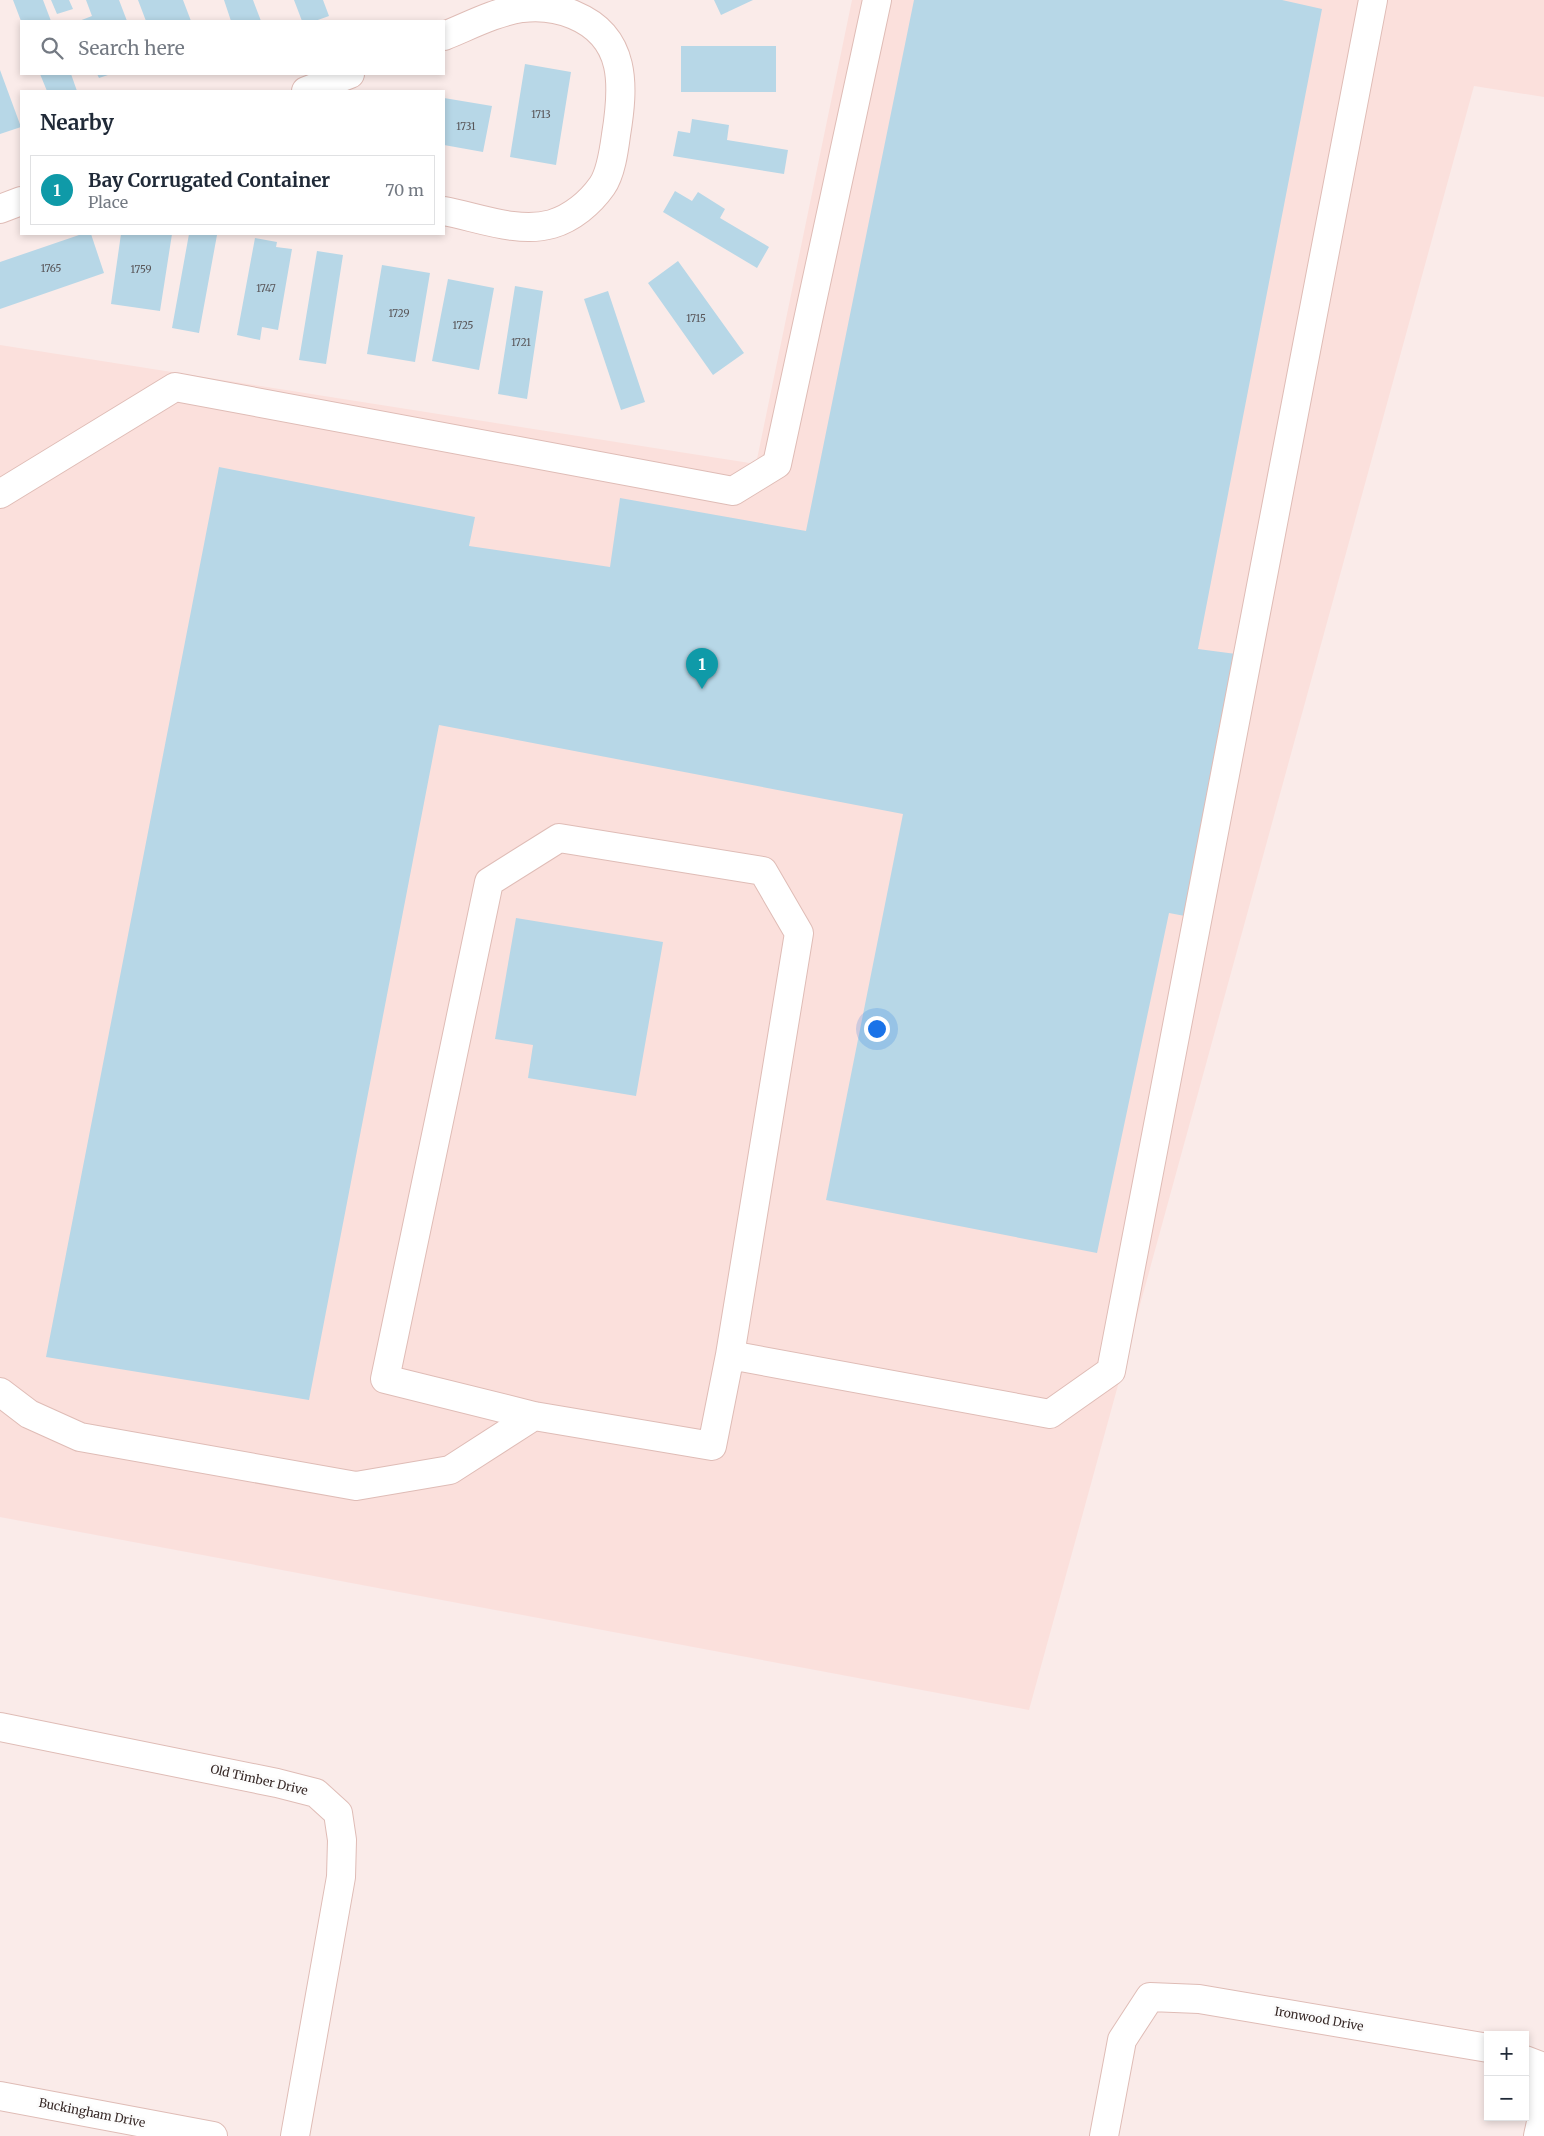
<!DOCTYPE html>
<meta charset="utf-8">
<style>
:root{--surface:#fff;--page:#f2f2f3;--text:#1f2937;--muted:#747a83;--line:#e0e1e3;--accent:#b45309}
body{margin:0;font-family:Merriweather,serif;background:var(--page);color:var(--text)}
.controls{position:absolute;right:15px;bottom:15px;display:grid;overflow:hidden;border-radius:0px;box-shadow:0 2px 8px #0003}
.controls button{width:45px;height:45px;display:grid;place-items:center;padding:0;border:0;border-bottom:1px solid var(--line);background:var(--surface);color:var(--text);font:25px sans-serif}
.you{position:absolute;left:876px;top:1028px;width:18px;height:18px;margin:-12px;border:4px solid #fff;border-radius:50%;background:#1a73e8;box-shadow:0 0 0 8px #1a73e833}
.badge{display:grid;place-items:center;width:32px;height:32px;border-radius:50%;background:var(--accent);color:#fff;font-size:16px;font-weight:700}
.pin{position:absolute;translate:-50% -41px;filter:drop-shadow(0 1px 2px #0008)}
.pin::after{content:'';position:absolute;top:26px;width:18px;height:15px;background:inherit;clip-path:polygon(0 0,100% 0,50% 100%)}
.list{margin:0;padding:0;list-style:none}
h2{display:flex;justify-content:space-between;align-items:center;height:65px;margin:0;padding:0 20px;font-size:21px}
h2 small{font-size:16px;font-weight:400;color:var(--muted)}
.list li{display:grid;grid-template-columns:32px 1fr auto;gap:15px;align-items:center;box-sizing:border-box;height:70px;margin:0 10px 10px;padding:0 10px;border:1px solid var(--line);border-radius:0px}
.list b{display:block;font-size:19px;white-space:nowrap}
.list p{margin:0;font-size:16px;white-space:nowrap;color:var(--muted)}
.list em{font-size:16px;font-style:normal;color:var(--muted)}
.icon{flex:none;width:28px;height:28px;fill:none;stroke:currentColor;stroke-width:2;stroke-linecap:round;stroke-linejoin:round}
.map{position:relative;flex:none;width:1544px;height:2136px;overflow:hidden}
.search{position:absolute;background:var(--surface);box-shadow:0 2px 8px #0003;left:20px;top:20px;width:425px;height:55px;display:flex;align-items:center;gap:12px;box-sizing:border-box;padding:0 18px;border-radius:0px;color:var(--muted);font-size:19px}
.panel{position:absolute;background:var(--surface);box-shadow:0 2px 8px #0003;left:20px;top:90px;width:425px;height:145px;border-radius:0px}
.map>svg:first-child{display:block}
.built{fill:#fbe0dc}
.building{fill:#b7d7e7}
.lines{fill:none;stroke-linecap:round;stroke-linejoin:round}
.minor-casing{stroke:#dfbcb6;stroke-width:30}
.minor{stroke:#fff;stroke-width:28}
.labels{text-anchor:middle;stroke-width:5;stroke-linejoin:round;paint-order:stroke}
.number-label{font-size:10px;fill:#585558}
.street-label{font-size:12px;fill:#382a28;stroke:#fcfcfc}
</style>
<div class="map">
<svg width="1544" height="2136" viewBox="0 0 1544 2136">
<rect width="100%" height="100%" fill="#faebe9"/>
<path class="built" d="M852 0H1544V97L1474 86 1029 1710 0 1517V345L756 464Z"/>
<path class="building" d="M13 0H43L51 21H21Z
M51 0H69L73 9 57 14Z
M86 0H119L127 21H79L92 16Z
M138 0H183L191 21H146Z
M224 0H253L261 21H231Z
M294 0H323L329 16 315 21H302Z
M714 0H753L721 15Z
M914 0H1282L1322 9 1198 649 1236 654 1185 916 1169 913 1097 1253 826 1200 903 814 439 725 309 1400 46 1357 219 467 475 517 469 546 610 567 620 498 806 531Z
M681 46H776V92H681Z
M525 64 571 72 556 165 510 157Z
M0 70 21 127 0 134Z
M40 74H71L77 91H47Z
M97 74H111L99 78Z
M444 98 492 106 483 152 444 145Z
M692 119 729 125 727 140 788 150 784 174 673 156 678 131 690 133Z
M675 191 692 201 698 192 725 209 720 218 769 247 757 268 663 212Z
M82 234H91L104 273 0 309V262Z
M121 234H172L160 311 111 304Z
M189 234 217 235 199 333 172 328Z
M255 238 277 242 276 247 292 249 278 330 262 327 260 340 237 335Z
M317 251 343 255 326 364 299 360Z
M678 261 744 353 713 375 648 283Z
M382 265 430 273 415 362 367 354Z
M448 279 494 288 479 370 432 361Z
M515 286 543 291 527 399 498 394Z
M608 291 645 402 621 410 584 299Z
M516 918 663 942 636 1096 528 1078 533 1045 495 1039Z"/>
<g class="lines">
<g class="minor-casing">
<path id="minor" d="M444 36C469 26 495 12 522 8 539 6 558 8 574 15 627 37 624 86 616 135 614 150 611 173 602 186 590 203 572 218 552 224 518 234 477 217 444 211
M306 91 350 74
M0 209 21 201
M0 494 175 387 733 491 777 464 877 0
M559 838 763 871 799 933 730 1355 712 1446 534 1416 385 1379 489 882Z
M730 1355 1050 1414 1111 1371 1373 0
M0 1392 29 1414 80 1437 356 1486 450 1470 534 1416
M0 1727 277 1783 316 1793 338 1813 342 1840 341 1877 295 2136
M1525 2060 1543 2067V2113L1538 2136
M0 2096 213 2136
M1104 2136 1122 2040 1150 1997 1199 1999 1488 2048"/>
</g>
<use href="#minor" class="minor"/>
</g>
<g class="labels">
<g class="number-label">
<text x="541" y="118">1713</text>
<text x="466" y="130">1731</text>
<text x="51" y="272">1765</text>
<text x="141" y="273">1759</text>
<text x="266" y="292">1747</text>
<text x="399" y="317">1729</text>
<text x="696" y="322">1715</text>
<text x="463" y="329">1725</text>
<text x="521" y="346">1721</text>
</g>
<g class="street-label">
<text transform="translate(259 1780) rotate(13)" y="4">Old Timber Drive</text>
<text transform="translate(1319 2019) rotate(10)" y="4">Ironwood Drive</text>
<text transform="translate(92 2113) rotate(11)" y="4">Buckingham Drive</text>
</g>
</g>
</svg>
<div class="controls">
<button>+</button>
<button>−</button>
</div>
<div class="you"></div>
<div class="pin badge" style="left:702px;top:689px;background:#0f9aa8">1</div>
<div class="search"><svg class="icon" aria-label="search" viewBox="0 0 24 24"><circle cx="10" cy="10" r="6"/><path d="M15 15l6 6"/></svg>Search here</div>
<section class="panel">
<h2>Nearby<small></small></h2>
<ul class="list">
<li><span class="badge" style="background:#0f9aa8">1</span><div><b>Bay Corrugated Container</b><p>Place</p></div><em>70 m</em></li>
</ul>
</section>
</div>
